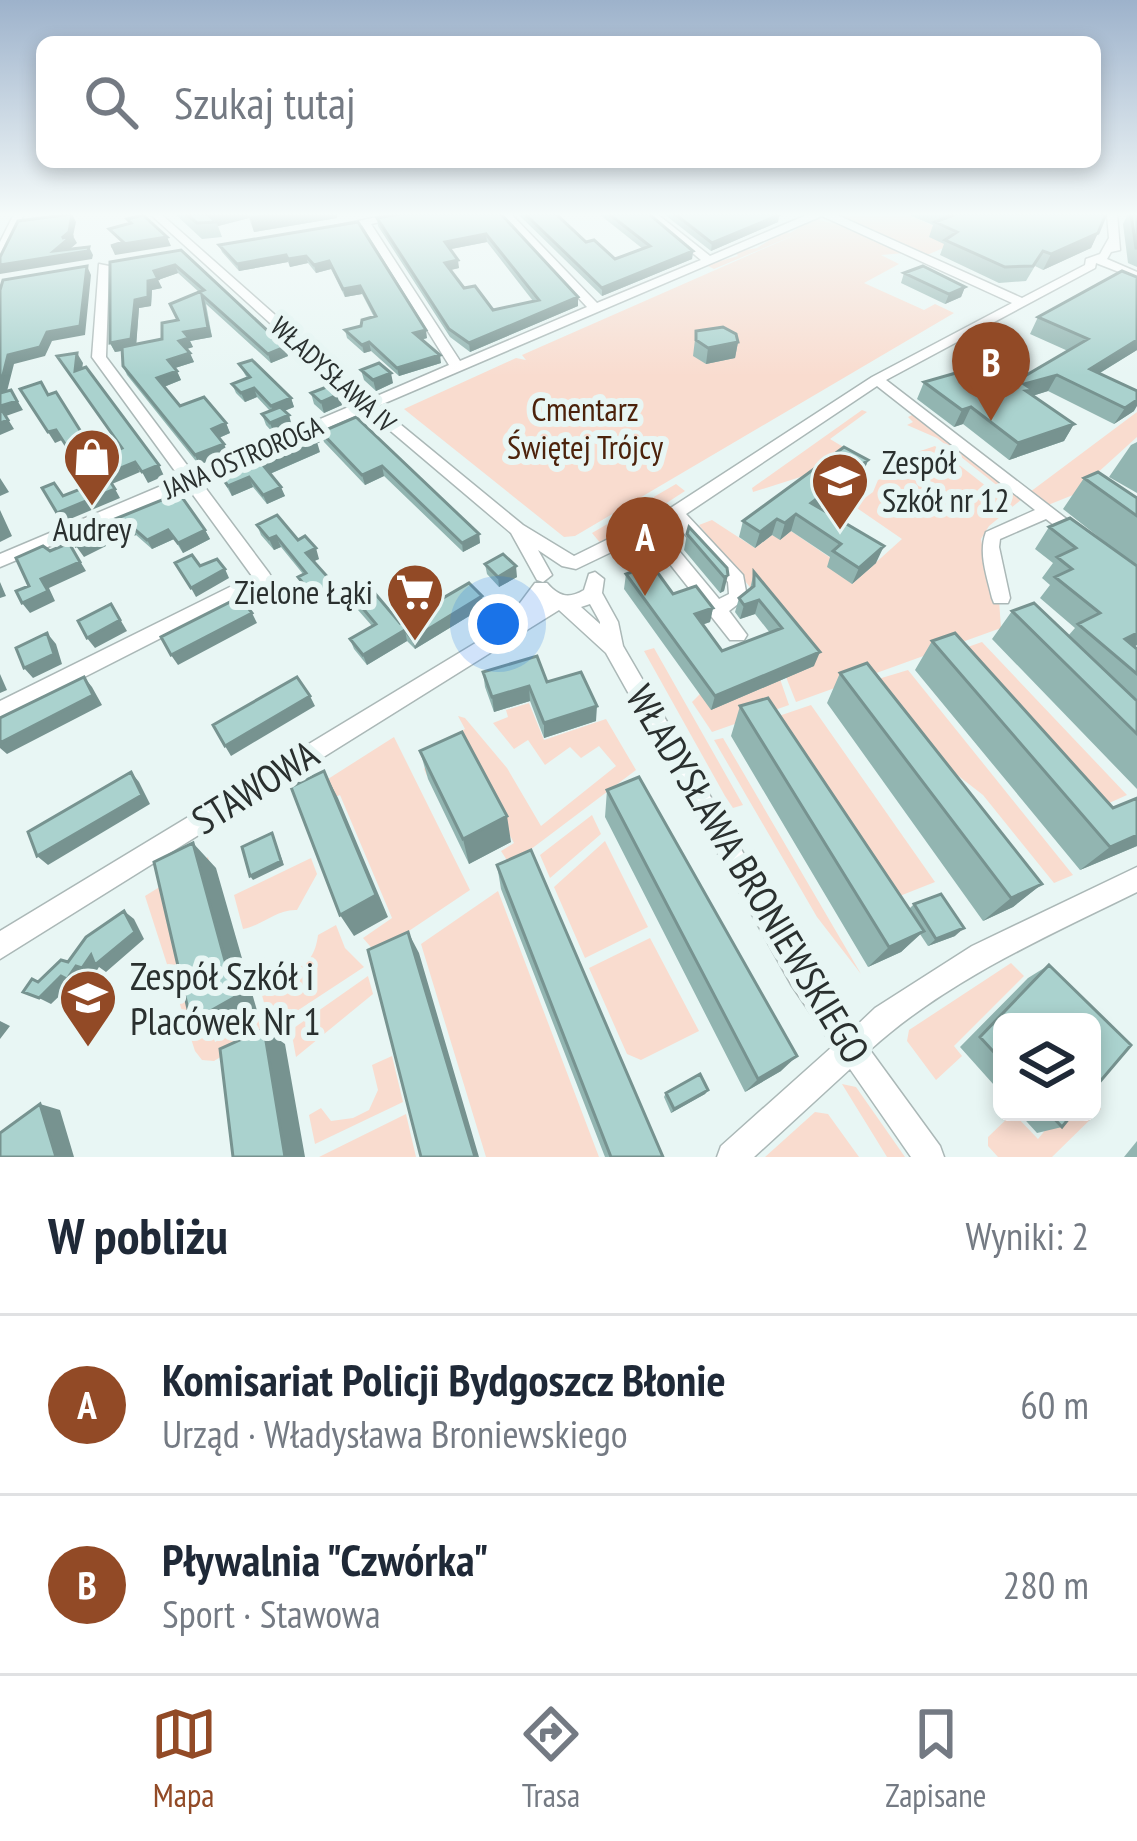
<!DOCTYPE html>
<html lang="pl">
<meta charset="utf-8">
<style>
:root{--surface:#fff;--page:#f2f2f3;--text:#1f2937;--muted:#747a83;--line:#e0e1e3;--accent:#924a26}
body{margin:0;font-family:"PT Sans Narrow",sans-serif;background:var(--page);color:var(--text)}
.controls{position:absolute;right:36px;bottom:36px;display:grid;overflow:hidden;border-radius:18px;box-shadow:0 6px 18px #0003}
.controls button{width:108px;height:108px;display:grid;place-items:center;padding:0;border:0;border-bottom:3px solid var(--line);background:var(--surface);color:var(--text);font:60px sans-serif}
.you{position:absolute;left:498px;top:624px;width:42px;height:42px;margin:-30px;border:9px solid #fff;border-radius:50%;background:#1a73e8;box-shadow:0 0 0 18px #1a73e833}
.badge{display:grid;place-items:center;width:78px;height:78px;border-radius:50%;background:var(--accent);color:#fff;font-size:39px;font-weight:700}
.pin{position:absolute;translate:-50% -99px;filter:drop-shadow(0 3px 6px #0008)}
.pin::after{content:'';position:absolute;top:63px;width:42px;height:36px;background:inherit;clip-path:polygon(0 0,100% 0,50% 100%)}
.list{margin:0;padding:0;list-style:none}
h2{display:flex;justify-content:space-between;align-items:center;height:156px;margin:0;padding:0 48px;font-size:51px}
h2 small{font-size:39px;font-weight:400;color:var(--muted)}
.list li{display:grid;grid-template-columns:78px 1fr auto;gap:36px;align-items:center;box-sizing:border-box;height:180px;padding:0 48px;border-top:3px solid var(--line)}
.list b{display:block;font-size:45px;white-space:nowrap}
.list p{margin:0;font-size:39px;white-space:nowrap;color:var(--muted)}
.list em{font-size:39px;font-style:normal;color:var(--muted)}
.icon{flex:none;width:66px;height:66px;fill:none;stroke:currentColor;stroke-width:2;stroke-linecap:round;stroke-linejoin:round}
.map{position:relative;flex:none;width:1137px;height:1157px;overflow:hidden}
.search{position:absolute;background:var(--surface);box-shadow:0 6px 18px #0003;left:36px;right:36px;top:36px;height:132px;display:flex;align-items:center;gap:30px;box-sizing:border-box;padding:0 42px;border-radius:18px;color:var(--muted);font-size:45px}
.sheet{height:516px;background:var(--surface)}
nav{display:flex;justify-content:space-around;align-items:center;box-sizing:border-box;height:168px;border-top:3px solid var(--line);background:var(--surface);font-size:33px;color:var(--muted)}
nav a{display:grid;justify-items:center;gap:6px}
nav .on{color:var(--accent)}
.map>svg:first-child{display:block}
.green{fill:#f9dccf}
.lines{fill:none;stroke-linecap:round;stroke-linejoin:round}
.minor-casing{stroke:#abb8b7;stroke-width:3}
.minor{fill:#fff;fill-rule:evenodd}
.wall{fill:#92b5b1;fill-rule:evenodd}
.shaded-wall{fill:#779390}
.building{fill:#aad2ce;stroke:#779390;stroke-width:3;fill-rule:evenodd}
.labels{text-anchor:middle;stroke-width:12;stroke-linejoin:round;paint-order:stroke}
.far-street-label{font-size:27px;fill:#2a302f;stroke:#e8f6f4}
.park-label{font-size:33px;fill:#4c220b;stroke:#e8f6f4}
.poi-label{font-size:33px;fill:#2a302f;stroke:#e8f6f4;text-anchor:start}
.near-street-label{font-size:39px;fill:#2a302f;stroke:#e8f6f4}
.near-poi-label{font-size:39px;fill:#2a302f;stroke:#e8f6f4;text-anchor:start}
</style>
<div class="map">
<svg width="1137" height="1157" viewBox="0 0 1137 1157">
<rect width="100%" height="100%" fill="#e8f6f4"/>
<path class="green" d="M836 214H906L964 239 927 255Z
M822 215 904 253 881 255 899 264 864 283 924 310 935 304 954 313 575 536 564 537 404 409 516 358 526 360 522 355 804 231 714 269 706 265 738 256 735 252 757 248 784 231 790 233 814 218 834 224 819 217Z
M862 410 867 412 830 439 845 448 813 473 753 492 752 488Z
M1137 412V437L1073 495 1048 505 1030 492Z
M914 414 1022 499 989 526 981 539 992 598 999 600 1001 628 796 702 786 677 814 665 699 525 712 520 755 548 772 535 780 539 791 531 835 561 852 584 902 539 854 506 873 492 878 480 902 471 933 493 894 460 935 446 1005 501 1013 498 937 438 907 425 913 422 908 417Z
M676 484 685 491 602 545 592 533Z
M982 642 1127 795 1080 816 939 657Z
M654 648 743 805 733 808 725 796 644 651Z
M908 670 1073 875 1054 883 983 795 947 767 875 680Z
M780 679 789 705 712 732 692 702 700 694 712 709Z
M529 703 544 740 606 719 636 770 510 865 501 851 514 843 469 758 427 776 424 769 443 740 465 729 458 716 465 718 507 768 541 826 616 766 599 746 581 758 570 747 545 765 528 740 514 749 493 723 508 717 506 710Z
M811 705 935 882 877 905 761 722Z
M394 737 470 890 376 953 363 938 392 918 340 795 311 808 306 793Z
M723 738 861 974 817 917 714 740Z
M592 815 601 834 550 878 540 855Z
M605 841 648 927 585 958 554 887Z
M208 857 211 868 178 886 215 1042 258 1019 261 1032 214 1061 202 1060 195 1051 145 896Z
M311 858 317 874 297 910C276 909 264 925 243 929L234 895Z
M498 891 599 1157H486L421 944Z
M336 925 345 948 364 967 271 1028 260 988C285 967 313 976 318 935Z
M650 938 699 1031 641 1060 627 1054 589 968Z
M1011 963 1024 976 954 1046 962 1056 936 1080 907 1041 909 1030Z
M368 976 373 994 296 1057 291 1030Z
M392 1056 403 1102 315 1144 309 1115 321 1108 331 1121 353 1118 369 1110 378 1090 372 1065Z
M842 1084 856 1087 905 1157H887Z
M1092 1101 1101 1109 1052 1157H998L988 1146V1137L1013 1113 1038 1139 1060 1112H1092Z
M815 1112 828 1114 859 1157H765Z
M406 1114 416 1157H319Z"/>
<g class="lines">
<g class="minor-casing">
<path id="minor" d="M14 214H24L6 253 0 256V242Z
M150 214H161L370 399 449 365 362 225 336 230 331 227 391 214H413L371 224 460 361 587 307 500 214H511L597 303 701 260 646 214H657L710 256 809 214H835L1022 298 1085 265 1086 259 1100 254 1109 238 1107 214H1117L1120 250 1111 252 1107 259 1137 272V279L1096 263 1095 268 886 380 1086 534 1083 538H1071L1046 519 1000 539 999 547 1010 598 1008 603H994L992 598C987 576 978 553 986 532L1035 510 877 386 686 514 743 575 747 597 729 611 747 635 744 640H730L647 535 576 569 562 566 538 550 552 575 543 582 537 580 511 533 367 411 201 482 269 573 272 578 269 583 0 720V701L252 576 188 488 0 567V554L180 478 92 357 99 264 109 266 106 357 193 473 358 403ZM822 216 1012 303 872 377 669 509 574 556 523 525 378 406ZM673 521 728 582 729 594 719 599 660 528Z
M595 572 604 579 602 593 618 622 623 646 810 968 854 1028 875 1008 972 946 1137 867V892C1044 938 947 980 870 1050L940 1146 944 1157H911L850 1069 754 1157H717L721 1146 833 1046 792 986 606 653 559 610 0 959V931L502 627 535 583H547C559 597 569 599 584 590L589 574ZM590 604 600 622V624L581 607Z"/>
</g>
<use href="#minor" class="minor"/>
</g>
<path class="wall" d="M175 214H337V218L254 232 249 218 218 226 222 237 202 239Z
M501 214 578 306 470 352 450 337 378 226 377 218ZM487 242 533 301 493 310 464 288 451 270 459 268 451 249Z
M518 214H556L586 242 615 259 643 249 599 214H649L693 251 692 259 602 296Z
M664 214 779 215 778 222 711 251Z
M907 214H1106L1091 248 1043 270 1035 266 1026 281 999 283 940 255 944 244 929 237 933 225Z
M1128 214H1137V267L1128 263 1123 224Z
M358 222 427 338 422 340 441 363 399 376 371 351 364 353 347 338 345 330 361 326 374 317 362 294 345 297 331 269 316 273 308 263 290 267 288 262 239 271 222 252 219 245Z
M181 250 285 347 288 356 271 363 206 304 212 337 190 341 193 347 187 349 194 362 175 368 181 380 164 387 180 406 204 397 226 423 230 433 219 438 228 453 199 465 127 375 123 366 122 351 115 352 110 343V262ZM178 273 199 292 170 304 177 320 162 323V339L136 344 139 308 151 306 152 290 162 288 158 280Z
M904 273 965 287 961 297 945 304 901 283Z
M1137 277V350L1100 373 1134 411 1114 424 1048 391 1032 396 1074 424 1064 441 1009 460 963 424 954 427 917 399 924 382 1018 380 1068 351 1030 334 1038 317Z
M696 331 738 342 735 358 706 364 693 356Z
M239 364 291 398 294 407 284 411 292 426 274 434 266 425 262 414 270 411 257 397 245 402 236 393 232 384 247 378Z
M361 370 393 383 376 391 364 380Z
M311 393 342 405 324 413 314 404Z
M356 417 479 534 480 543 463 552 384 476 365 485 324 442 321 432Z
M1137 442V493L1109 477 1131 445Z
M320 452 270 474 285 496 267 504 253 487 232 496 220 475Z
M868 460 862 476 820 508 876 563 852 584 827 567 830 557 791 531 780 540 772 535 755 548 739 537 743 521Z
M1084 478 1137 498V645L1134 647 1137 649V789L992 639 1012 611 1068 636 1075 628 1040 598 1050 585 1042 578 1053 563 1035 549 1049 527 1129 561 1063 509Z
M115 519 205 530 210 539 183 553 174 539 152 549 136 535 128 539Z
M257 525 298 540 319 559 314 561 333 583 337 593 316 605 302 588 298 577 303 574 281 547 274 550 261 535Z
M687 534 727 568 724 591 720 593 684 550Z
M485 564 517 577 499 587 487 574Z
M754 572 814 666 711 710 624 589 626 574 673 594 713 608 710 622 702 625 722 651 770 633 755 614 740 619 735 612 739 598 750 589Z
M355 599 400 623 484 607 415 649 407 641 367 665 354 649 350 639 372 626 358 610Z
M932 641 1113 808 1137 798V846L1080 870 915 670Z
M483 672 547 682 596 721 544 738 530 701 494 712 485 687Z
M840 673 1042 884 1013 907 983 921 827 703Z
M740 706 909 909 914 904 955 936 928 946 920 934 901 952 868 967 731 736Z
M420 751 511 842 469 864 428 779Z
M607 790 781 1071 745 1092 605 817Z
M497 865 663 1157H605L501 889Z
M1049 965 1002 1022V1094L960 1047 1028 978Z
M708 1090 705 1094 671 1113 664 1097 666 1093Z
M1018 1112H1074L1062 1127 1037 1133Z
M1137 1141V1157H1124Z"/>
<path class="shaded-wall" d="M72 214 76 222 73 236 77 243 63 255 89 247 93 255 92 259 0 274V265L54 251 62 238Z
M206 214H248L249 218 218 226 217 222Z
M265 214H337V218L254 232 250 217Z
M779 215 778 222 711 251 712 243Z
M1098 233 1091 248 1043 270 1051 254Z
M486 234 487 242 446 250 445 242Z
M167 237 171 246 115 255 111 246Z
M693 251 692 259 602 296V288Z
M286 255 288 262 239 271 237 264Z
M306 256 308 263 290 267 288 259Z
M458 260 459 268 446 271 445 263Z
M329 261 331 269 316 273 314 265Z
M175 265 178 273 158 280 162 288 152 290 151 306 139 308 136 348 115 352 110 343 154 271Z
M87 266 91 275 85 335 52 341 45 356 14 364 4 403 0 397V387L8 355 47 332Z
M360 286 362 294 345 297 343 289Z
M965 287 961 297 945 304 949 294Z
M202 295 212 337 190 341 193 347 183 350 179 341Z
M578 297V306L470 352 469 343Z
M426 330 427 338 415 341 414 333Z
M1137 340V350L1080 385 1090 369Z
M369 342 371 351 364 353 362 345Z
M738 342 735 358 706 364 708 348Z
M285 347 288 356 271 363 268 354Z
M77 353 83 363 80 381 75 371Z
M190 353 194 362 172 369 168 360Z
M440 355 441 363 399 376 397 368Z
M177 371 181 380 161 388 157 378Z
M391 373 393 383 376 391 373 380Z
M1057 375 1048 391 1029 397 1024 384Z
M254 388 257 397 245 402 241 393Z
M11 390 23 410 6 416 14 429 0 435V406Z
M339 394 342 405 324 413 321 402Z
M291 398 294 407 274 415 271 406Z
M1137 400V406L1134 411 1114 424 1125 408Z
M971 407 963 424 954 427 962 410Z
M289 415 292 426 274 434 270 423Z
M226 423 230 433 216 439 212 429Z
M1074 424 1064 441 1009 460 1018 443Z
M56 430 62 440 55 443 48 432Z
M317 442 320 452 267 475 263 465Z
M88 443 94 454 76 461 69 450Z
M224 444 228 453 199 465 195 455Z
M868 460 862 476 806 519 811 503Z
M135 462 140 472 112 484 106 474Z
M159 465 164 476 148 483 142 472Z
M382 466 384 476 365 485 362 475Z
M249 477 253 487 232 496 228 486Z
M0 478 9 492 0 496Z
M281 487 285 496 267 504 263 495Z
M115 489 120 498 63 522 57 513Z
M0 510 12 536 0 542Z
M796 514 791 531 780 540 785 523Z
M777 519 772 535 755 548 760 532Z
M131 526 136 535 128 539 122 530Z
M168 530 174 539 152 549 147 540Z
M205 530 210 539 183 553 178 543Z
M479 534 480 543 463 552 462 543Z
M99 535 106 546 84 557 76 546Z
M276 536 281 547 274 550 269 539Z
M69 543 86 571 49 588 55 601 30 613 22 603Z
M884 546 876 563 852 584 859 568Z
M316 548 319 559 310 563 306 553Z
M516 566 517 577 499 587 498 577Z
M225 569 229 578 196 597 191 588Z
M728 575 724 591 720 593 724 577Z
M0 582 6 596 0 598Z
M333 583 337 593 316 605 312 594Z
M482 596 484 607 415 649 412 639Z
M759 600 755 614 740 619 744 605Z
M111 604 127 631 95 648 87 638Z
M713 608 710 622 692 628 695 614Z
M252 613 257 623 178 665 171 655Z
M405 630 407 641 367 665 363 655Z
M47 633 56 644 62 664 33 678 24 668Z
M1137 633V645L1115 656 1125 639Z
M820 652 814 666 711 710 715 696Z
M0 674 7 690 0 693Z
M84 677 92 687 102 705 7 754 0 748V743Z
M529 686 530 701 494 712 492 697Z
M310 696 315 706 231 756 225 746Z
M597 706 596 721 544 738V723Z
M324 771 338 798 388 917 354 936 340 915Z
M131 772 139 782 150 804 48 865 37 856Z
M507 816 511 842 469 864 463 839Z
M272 833 284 865 253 880 250 876Z
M1137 835V846L1080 870 1110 847Z
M193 843 216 868 258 1014 217 1038 191 1022Z
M1042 884 1013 907 983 921 1011 898Z
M124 911 134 919 144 939 106 972 99 967 94 975 82 968Z
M964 928 955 936 928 946 936 939Z
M924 931 901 952 868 967 889 947Z
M408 932 419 953 479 1157H475Z
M76 966 87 973 79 985 67 979Z
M61 976 73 983 51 1004 39 998Z
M0 1021 10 1026 0 1039Z
M264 1029 285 1044 305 1157H285Z
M797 1056 781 1071 745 1092 758 1079Z
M708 1090 705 1094 671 1113 674 1109Z
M40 1104 60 1110 74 1157H56Z"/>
<path class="building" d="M72 214 69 232 62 238 73 235 54 251 89 247 88 251 0 265V257L18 221Z
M186 214H207L217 222 197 223Z
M400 214H501L578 297 469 343 449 329 377 218ZM486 234 539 300 493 310 475 286 464 288 445 263 458 260 445 242Z
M525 214H556L586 242 594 240 615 259 650 246 609 214H649L693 251 602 288Z
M675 214H778L779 215 712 243Z
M946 214H1106L1098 233 1051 254 1043 251 1033 266 1005 267 945 240 957 232 935 222 951 216Z
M1131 214H1137V248H1136Z
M143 215 167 237 111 246 123 242 109 229 131 223 127 219Z
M358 222 426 330 414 333 440 355 397 368 369 342 362 345 345 330 361 326 362 320 376 316 360 286 343 289 329 261 314 265 306 256 288 259 286 255 237 264 219 245Z
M181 250 285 347 268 354 202 295 208 328 184 332 189 338 179 341 190 353 168 360 177 371 157 378 180 406 204 397 226 423 212 429 224 444 195 455 123 366 122 347 162 339V323L178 320 170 304 204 290 175 265 154 271 158 279 148 281V297L135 300 131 339 110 343V262Z
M87 266 80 326 47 332 40 347 8 355 0 387V290L3 280Z
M923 266 965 287 949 294 904 273Z
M1122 271 1137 277V340L1090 369 1137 391V400L1125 408 1057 375 1024 384 1033 390 1026 391 1074 424 1018 443 971 407 962 410 924 382 963 371 975 379 1005 371 1018 380 1088 339 1038 317Z
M723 327 736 334 738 342 708 348 696 340V331Z
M77 353 75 371 86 367 159 465 142 472 135 462 106 474 96 459 122 448 57 356Z
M252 360 291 398 271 406 254 388 241 393 232 384 250 377 239 364Z
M379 363 391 373 373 380 361 370Z
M41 382 48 395 56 392 88 443 69 450 56 430 48 432 20 389Z
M329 386 339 394 321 402 311 393Z
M11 390 17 401 0 406V393Z
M0 407 8 420 0 423Z
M280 407 289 415 270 423 262 414Z
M356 417 479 534 462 543 382 466 362 475 321 432Z
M304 432 317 442 263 465 281 487 263 495 249 477 228 486 220 475Z
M844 447 868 460 811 503 884 546 859 568 833 551 841 544 796 514 785 523 777 519 760 532 743 521Z
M1098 472 1137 498V516L1084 478Z
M108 478 115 489 57 513 42 488 54 483 63 496Z
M179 493 205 530 178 543 168 530 147 540 131 526 122 530 115 519Z
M277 515 298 540 305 536 316 548 306 553 333 583 312 594 298 577 306 573 276 536 269 539 257 525Z
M1070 518 1137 566V633L1125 639 1137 649V674L1078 624 1100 613 1055 577 1072 569 1057 557 1076 548 1049 527Z
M92 524 99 535 76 546 69 533Z
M689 527 727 568 728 575 724 577 687 534Z
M69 543 80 562 41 579 48 591 22 603 16 591 29 586 16 558 43 546 50 551Z
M503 554 516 566 498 577 485 564Z
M192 555 200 566 217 559 225 569 191 588 175 563Z
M652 565 673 594 696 586 713 608 695 614 722 651 782 628 759 600 744 605 739 598 754 586V572L820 652 715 696 626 574Z
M469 583 482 596 412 639 405 630 363 655 350 639 376 624 355 599 372 590 400 623Z
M240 597 252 613 171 655 161 637Z
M1034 603 1137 701V734L1012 611Z
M111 604 120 620 87 638 78 621Z
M47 633 54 654 24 668 16 648Z
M955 633 1113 808 1137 798V835L1110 847 932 641Z
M537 656 547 682 581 672 597 706 544 723 529 686 492 697 483 672Z
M867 663 1042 884 1011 898 840 673Z
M84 677 93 695 0 743V718Z
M297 677 310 696 225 746 213 725Z
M768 698 924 931 889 947 740 706Z
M462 732 507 816 463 839 420 751Z
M324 771 376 895 340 915 291 787Z
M131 772 142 795 37 856 28 832Z
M639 777 797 1056 758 1079 607 790Z
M272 833 281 861 250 876 242 847Z
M193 843 235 997 191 1022 154 862Z
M531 850 663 1157H611L497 865Z
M941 894 964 928 936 939 914 904Z
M124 911 135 932 95 965 91 955 82 968 76 966 67 979 61 976 39 998 23 992 32 979 38 982 61 960 68 962 86 937Z
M408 932 475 1157H421L368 950Z
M1049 965 1131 1045 1092 1091V1022H1002V1061L980 1037Z
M264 1029 285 1157H233L220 1049Z
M700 1074 708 1090 674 1109 666 1093Z
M40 1104 56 1157H0V1133Z
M1048 1112H1074L1062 1127Z"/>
<linearGradient id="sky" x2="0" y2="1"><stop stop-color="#9db2cb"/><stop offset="0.57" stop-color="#f5fbfa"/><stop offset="1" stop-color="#f5fbfa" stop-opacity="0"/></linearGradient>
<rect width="1137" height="376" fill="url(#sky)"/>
<defs>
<g id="shop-pin" transform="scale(3)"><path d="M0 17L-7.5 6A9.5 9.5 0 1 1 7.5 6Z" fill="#924a26" stroke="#e8f6f4"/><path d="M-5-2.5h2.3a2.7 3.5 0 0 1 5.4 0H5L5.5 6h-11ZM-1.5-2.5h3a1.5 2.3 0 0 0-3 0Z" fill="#fff"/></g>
<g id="university-pin" transform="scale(3)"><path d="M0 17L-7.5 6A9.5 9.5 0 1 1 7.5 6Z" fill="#924a26" stroke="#e8f6f4"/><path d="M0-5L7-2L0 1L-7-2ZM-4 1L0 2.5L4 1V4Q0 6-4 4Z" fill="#fff"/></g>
<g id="supermarket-pin" transform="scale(3)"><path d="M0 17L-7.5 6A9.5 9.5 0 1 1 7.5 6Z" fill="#924a26" stroke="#e8f6f4"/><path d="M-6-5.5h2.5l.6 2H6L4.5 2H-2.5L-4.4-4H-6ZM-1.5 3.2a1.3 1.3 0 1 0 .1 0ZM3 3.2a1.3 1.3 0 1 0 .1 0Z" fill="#fff"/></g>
<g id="school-pin" transform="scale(3)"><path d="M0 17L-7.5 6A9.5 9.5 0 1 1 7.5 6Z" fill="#924a26" stroke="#e8f6f4"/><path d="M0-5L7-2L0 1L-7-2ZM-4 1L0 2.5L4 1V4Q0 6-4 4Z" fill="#fff"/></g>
</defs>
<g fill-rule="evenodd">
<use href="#shop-pin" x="92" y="457"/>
<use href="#university-pin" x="840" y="481"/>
<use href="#supermarket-pin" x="415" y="592"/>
<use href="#school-pin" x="88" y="998"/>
</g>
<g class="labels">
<g class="far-street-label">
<text transform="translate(333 375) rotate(42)" y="9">WŁADYSŁAWA IV</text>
<text transform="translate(243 458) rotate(-23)" y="9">JANA OSTROROGA</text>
</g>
<g class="park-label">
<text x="585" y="421">Cmentarz<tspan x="585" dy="38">Świętej Trójcy</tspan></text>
</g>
<g class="poi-label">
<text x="882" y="474">Zespół<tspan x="882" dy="38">Szkół nr 12</tspan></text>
<text x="92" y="541" text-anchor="middle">Audrey</text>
<text x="373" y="604" text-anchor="end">Zielone Łąki</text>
</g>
<g class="near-street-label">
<text transform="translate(255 787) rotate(-32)" y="14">STAWOWA</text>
<text transform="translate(748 874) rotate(59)" y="14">WŁADYSŁAWA BRONIEWSKIEGO</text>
</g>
<g class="near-poi-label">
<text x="130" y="990">Zespół Szkół i<tspan x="130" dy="45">Placówek Nr 1</tspan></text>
</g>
</g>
</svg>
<div class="controls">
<button><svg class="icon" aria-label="layers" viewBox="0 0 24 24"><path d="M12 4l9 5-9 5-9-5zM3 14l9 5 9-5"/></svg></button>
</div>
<div class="you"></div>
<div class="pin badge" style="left:645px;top:596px">A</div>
<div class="pin badge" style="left:991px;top:421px">B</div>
<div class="search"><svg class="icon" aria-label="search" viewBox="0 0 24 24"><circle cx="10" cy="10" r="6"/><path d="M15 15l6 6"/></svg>Szukaj tutaj</div>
</div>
<section class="sheet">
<h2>W pobliżu<small>Wyniki: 2</small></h2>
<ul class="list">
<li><span class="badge">A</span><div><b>Komisariat Policji Bydgoszcz Błonie</b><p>Urząd · Władysława Broniewskiego</p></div><em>60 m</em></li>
<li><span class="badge">B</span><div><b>Pływalnia &quot;Czwórka&quot;</b><p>Sport · Stawowa</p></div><em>280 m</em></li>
</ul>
</section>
<nav>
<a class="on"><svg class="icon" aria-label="map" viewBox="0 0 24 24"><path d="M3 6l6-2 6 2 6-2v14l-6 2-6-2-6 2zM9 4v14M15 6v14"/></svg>Mapa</a>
<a><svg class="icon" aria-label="directions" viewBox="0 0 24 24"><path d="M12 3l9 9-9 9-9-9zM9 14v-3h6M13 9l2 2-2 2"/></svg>Trasa</a>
<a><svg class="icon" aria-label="saved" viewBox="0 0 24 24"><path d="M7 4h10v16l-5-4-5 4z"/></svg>Zapisane</a>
</nav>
